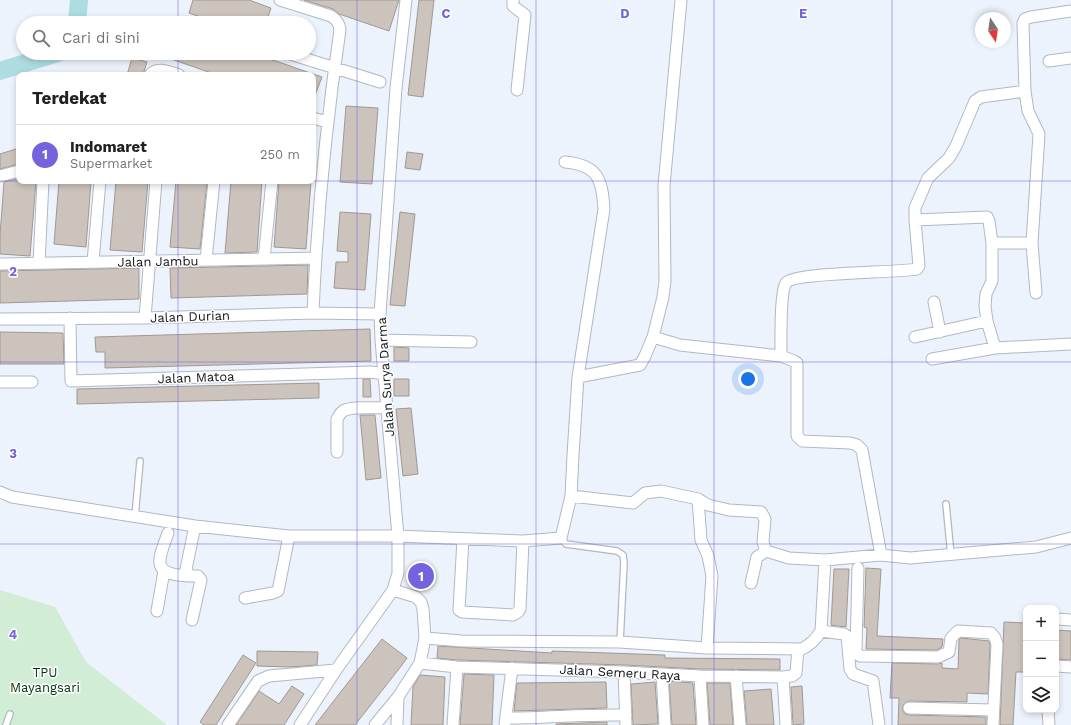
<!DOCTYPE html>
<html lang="id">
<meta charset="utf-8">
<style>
:root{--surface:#fff;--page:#f6f6f6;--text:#202124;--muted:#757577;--line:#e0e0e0;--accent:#7563de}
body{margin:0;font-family:"Work Sans",sans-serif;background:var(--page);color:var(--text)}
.controls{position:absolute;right:12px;bottom:12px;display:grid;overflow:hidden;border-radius:8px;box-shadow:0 2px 6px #0003}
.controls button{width:36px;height:36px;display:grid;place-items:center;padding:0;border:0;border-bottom:1px solid var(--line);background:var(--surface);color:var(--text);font:20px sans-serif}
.compass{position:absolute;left:975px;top:12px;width:36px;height:36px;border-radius:50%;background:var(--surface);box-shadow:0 2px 6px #0003;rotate:167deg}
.you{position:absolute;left:748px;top:379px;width:14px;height:14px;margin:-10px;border:3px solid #fff;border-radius:50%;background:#1a73e8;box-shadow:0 0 0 6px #1a73e833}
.badge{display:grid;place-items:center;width:26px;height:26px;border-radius:50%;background:var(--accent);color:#fff;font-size:13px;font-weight:700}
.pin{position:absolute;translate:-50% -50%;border:2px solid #fff;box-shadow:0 1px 4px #0006}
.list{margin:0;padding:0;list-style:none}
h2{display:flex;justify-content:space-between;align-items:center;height:52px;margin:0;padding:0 16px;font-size:17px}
h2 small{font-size:13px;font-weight:400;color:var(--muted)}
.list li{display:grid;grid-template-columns:26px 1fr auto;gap:12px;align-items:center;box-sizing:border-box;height:60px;padding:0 16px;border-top:1px solid var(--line)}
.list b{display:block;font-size:15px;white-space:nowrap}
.list p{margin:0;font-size:13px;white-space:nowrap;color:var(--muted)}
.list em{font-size:13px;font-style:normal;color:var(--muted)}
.icon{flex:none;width:22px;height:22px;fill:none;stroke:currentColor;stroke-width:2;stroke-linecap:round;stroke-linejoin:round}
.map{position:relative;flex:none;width:1071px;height:725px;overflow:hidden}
.search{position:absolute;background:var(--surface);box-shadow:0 2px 6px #0003;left:16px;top:16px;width:300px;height:44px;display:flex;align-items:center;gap:10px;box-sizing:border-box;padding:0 14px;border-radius:22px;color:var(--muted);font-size:15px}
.panel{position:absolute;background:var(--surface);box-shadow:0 2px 6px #0003;left:16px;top:72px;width:300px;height:112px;border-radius:8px}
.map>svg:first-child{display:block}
.green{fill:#d1edd5}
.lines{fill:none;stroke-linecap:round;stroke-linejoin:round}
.river{stroke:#addce1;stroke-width:18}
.building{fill:#cbc3bc;stroke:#a09891}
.lane-casing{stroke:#b2b8c0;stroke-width:8}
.street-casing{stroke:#b2b8c0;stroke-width:13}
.lane{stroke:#fff;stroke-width:5.5}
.street{stroke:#fff;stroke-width:11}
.grid{fill:none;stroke:#7563de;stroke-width:1;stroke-opacity:0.55}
.labels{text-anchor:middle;stroke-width:3;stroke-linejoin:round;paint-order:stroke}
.street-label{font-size:13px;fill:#111316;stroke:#fff}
.park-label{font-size:13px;fill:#033412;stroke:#fff}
.grid-label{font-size:13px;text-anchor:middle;font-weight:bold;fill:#7563de;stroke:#fff;stroke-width:3;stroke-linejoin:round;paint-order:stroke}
</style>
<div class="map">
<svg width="1071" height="725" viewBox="0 0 1071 725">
<rect width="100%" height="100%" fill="#edf3fc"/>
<path class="green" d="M0 590 55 607 86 662 167 725H0Z"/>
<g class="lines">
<path class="river" d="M77 23 79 0
M0 71 58 53"/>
</g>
<path class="building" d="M193 0H249L271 8 266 23H217L189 13Z
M304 0H399L389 31 339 14 333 9Z
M419 0H434L423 97 408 95Z
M157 53H253L313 74V75H217L157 54Z
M132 58 147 62 143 75H127Z
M313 74 322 77 314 98H313Z
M346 106 378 108 372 184 340 182Z
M19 148V164L0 169V154Z
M407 152 423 154 420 170 405 168Z
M16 179H19V181H36L30 256 0 254V235L4 182Z
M59 181H91L86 247 54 244Z
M116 181H148L142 252 110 250Z
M176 181 207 182 200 249 170 247Z
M231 181H262L257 252 225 253Z
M279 181H311L306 249 274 247Z
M340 212 371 214 365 290 334 288 336 262H348V252L337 251Z
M400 212 415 214 405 306 390 305Z
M308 265 307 294 171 298 170 268Z
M139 268V299L0 303V271Z
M370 329 371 361 105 368V352H96L95 337Z
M0 332 63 333 64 364H0Z
M394 347 409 348V361H394Z
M363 379H370L371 397H363Z
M394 379H409V396H394Z
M319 383V398L77 404V389Z
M411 408 418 474 403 476 396 409Z
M360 415H375L381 478 366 480Z
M866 568 881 569 877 636 943 639 942 647 937 650 866 649 867 628 864 627Z
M834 569H849L846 627 831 625Z
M1004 622 1026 623V672H1016L1013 725H1000Z
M1056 630 1071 631V660L1056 659Z
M961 638 989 641 990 645 988 694 967 693V702L909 701 903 705V711L905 714 909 715 986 717V725H898L899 698H890L892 663 938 664 942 663V668L958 669 959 639Z
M382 639 407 658 402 665 355 725H315Z
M438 646 552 653V651L665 655V658L780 659V670L700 669 624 665 457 660 437 658Z
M257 651 318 652 317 665 290 667 257 666Z
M243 655 256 663 216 725H204L200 722Z
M464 674 494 675 492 725H460Z
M420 675 445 677 443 725H411L413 687Z
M669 681 693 683 696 725H672Z
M606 682 607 708 514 711 517 683Z
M655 682 658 724 633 725 631 684Z
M707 683H730L733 725H710Z
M292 686 304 694 284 725H236L259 691 279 704Z
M802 686 804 724 793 725 791 687Z
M771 689 774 725H747L744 691Z
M607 722V725H556V724Z"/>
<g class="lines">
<g class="lane-casing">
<path id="lane" d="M946 504 951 555
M135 517 140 461
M561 538 566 544 617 551 623 555 624 562 620 642
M6 725 10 714"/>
</g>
<g class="street-casing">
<path id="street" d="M280 0 331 16C337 20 339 23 340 30 326 124 317 218 313 313
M513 0V6L525 15 517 90
M1071 11 1031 17 1025 19 1023 23 1025 91 1028 111 1039 134 1032 243H992V281L986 294 985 306 987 321 995 348 1071 344
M287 53 380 82
M1049 61 1071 58
M150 75C157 66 169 72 179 75
M313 118 327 122
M565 162C598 165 602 179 604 209L578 377 573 455 571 496
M0 176 19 171
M915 220 987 217 989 221 992 243
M1032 243 1036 293
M264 259 272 181
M206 260 214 181
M93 262 100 181
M39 263 43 181
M0 264 316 258
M934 302 940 332
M70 318 71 381 371 372 384 374
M145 318 156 181
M0 319 145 318 313 313 380 314
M653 337 680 345 781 356C781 342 780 291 786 283 794 272 897 273 917 269L919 266 915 220V208L928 178 949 158 956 146 975 101 981 97 1025 91
M915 337 987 321
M381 340 471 342
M781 356 794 361 797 363V436L802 441 850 443 857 445 862 450 881 555
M932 359 995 348
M578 377 640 365 645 356 653 337 663 297 665 281 664 186 681 0
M0 382H32
M337 452V419C339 416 340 413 343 411 351 406 376 408 387 408
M0 492 12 497 195 526 289 536H398L523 541 561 538 571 496 633 503 645 493 661 491 698 499 708 505 729 510 761 512 765 519 763 542 766 551 789 558 825 560 881 555 910 558 1036 547 1071 538
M698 499 701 540 708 556 712 576 707 648
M168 533C158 561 150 574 189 576
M463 539 459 610 462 612 513 615 518 612 520 609 523 541
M858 568 856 650 857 654 860 656 938 657 949 652 951 638 958 631 991 633 995 638 997 644 993 725
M751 583 757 557 766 551
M245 598 273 593 278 591 289 536
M157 611 164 571
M1056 619 1071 620
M192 620 201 580 198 576H189L186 569 195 526
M821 631 844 634 847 636 850 669 853 674 873 681 879 725
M425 638 462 641 620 642 707 648 802 649C810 645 816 639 821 631L825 560
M420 663 457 667 624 672 700 676 783 677 792 676 796 673 798 649
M1056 666 1071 667
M624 672 626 725
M662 674 665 725
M700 676 703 725
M736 676 740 725
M783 677 786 725
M909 708 993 710
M1048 710 1049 725
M506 718C546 718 586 714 626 715
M505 724 512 668
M228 725 258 681 269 676 336 670
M300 725 336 670 393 590 398 573V536L381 340 380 314 396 88 406 0
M375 725 398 697 420 663 425 638 423 609 421 602 416 597 393 590
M397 725 398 697
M453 725 457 667"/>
</g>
<use href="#lane" class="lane"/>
<use href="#street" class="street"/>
</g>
<path class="grid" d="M178 0V23M357 0V725M536 0V725M714 0V725M892 0V725M178 53V75M0 181H1071M178 181V725M0 362H1071M0 544H1071"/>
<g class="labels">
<g class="street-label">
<text transform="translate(158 261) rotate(-1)" y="5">Jalan Jambu</text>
<text transform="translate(190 316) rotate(-2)" y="5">Jalan Durian</text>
<text transform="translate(196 377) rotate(-2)" y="5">Jalan Matoa</text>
<text transform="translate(385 377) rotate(-94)" y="5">Jalan Surya Darma</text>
<text transform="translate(620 672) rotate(3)" y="5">Jalan Semeru Raya</text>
</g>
<g class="park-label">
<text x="45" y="677">TPU<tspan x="45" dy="15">Mayangsari</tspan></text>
</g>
</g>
<g class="grid-label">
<text x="446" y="18">C</text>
<text x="625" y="18">D</text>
<text x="803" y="18">E</text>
<text x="13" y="276">2</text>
<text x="13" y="458">3</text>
<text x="13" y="639">4</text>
</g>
</svg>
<div class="controls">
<button>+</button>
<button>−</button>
<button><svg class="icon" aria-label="layers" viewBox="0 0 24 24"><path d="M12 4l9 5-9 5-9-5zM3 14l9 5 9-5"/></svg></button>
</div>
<svg class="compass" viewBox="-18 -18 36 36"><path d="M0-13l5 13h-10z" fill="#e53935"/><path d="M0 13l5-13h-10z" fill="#757577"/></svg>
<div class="you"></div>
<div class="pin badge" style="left:421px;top:576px">1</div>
<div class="search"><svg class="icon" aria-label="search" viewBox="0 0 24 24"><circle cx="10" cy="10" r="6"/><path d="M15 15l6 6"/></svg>Cari di sini</div>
<section class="panel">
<h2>Terdekat<small></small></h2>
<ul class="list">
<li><span class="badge">1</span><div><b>Indomaret</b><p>Supermarket</p></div><em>250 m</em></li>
</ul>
</section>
</div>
